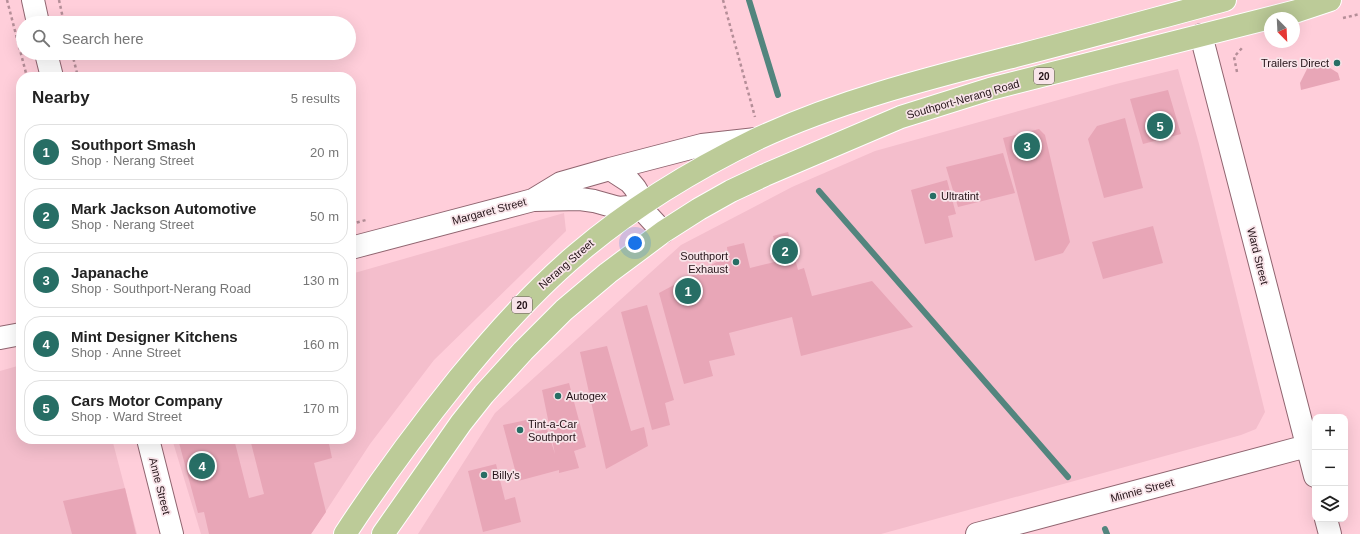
<!DOCTYPE html>
<meta charset="utf-8">
<style>
:root{--surface:#fff;--page:#f6f6f6;--text:#222;--muted:#767676;--line:#e0e0e0;--accent:#276e65}
body{margin:0;font-family:Arial,sans-serif;background:var(--page);color:var(--text)}
.controls{position:absolute;right:12px;bottom:12px;display:grid;overflow:hidden;border-radius:8px;box-shadow:0 4px 16px #0002}
.controls button{width:36px;height:36px;display:grid;place-items:center;padding:0;border:0;border-bottom:1px solid var(--line);background:var(--surface);color:var(--text);font:20px sans-serif}
.compass{position:absolute;left:1264px;top:12px;width:36px;height:36px;border-radius:50%;background:var(--surface);box-shadow:0 4px 16px #0002;rotate:156deg}
.you{position:absolute;left:635px;top:243px;width:14px;height:14px;margin:-10px;border:3px solid #fff;border-radius:50%;background:#1a73e8;box-shadow:0 0 0 6px #1a73e833}
.badge{display:grid;place-items:center;width:26px;height:26px;border-radius:50%;background:var(--accent);color:#fff;font-size:13px;font-weight:700}
.pin{position:absolute;translate:-50% -50%;border:2px solid #fff;box-shadow:0 1px 4px #0006}
.list{margin:0;padding:0;list-style:none}
h2{display:flex;justify-content:space-between;align-items:center;height:52px;margin:0;padding:0 16px;font-size:17px}
h2 small{font-size:13px;font-weight:400;color:var(--muted)}
.list li{display:grid;grid-template-columns:26px 1fr auto;gap:12px;align-items:center;box-sizing:border-box;height:56px;margin:0 8px 8px;padding:0 8px;border:1px solid var(--line);border-radius:16px}
.list b{display:block;font-size:15px;white-space:nowrap}
.list p{margin:0;font-size:13px;white-space:nowrap;color:var(--muted)}
.list em{font-size:13px;font-style:normal;color:var(--muted)}
.icon{flex:none;width:22px;height:22px;fill:none;stroke:currentColor;stroke-width:2;stroke-linecap:round;stroke-linejoin:round}
.map{position:relative;flex:none;width:1360px;height:534px;overflow:hidden}
.search{position:absolute;background:var(--surface);box-shadow:0 4px 16px #0002;left:16px;top:16px;width:340px;height:44px;display:flex;align-items:center;gap:10px;box-sizing:border-box;padding:0 14px;border-radius:22px;color:var(--muted);font-size:15px}
.panel{position:absolute;background:var(--surface);box-shadow:0 4px 16px #0002;left:16px;top:72px;width:340px;height:372px;border-radius:16px}
.map>svg:first-child{display:block}
.built{fill:#f4becc}
.lines{fill:none;stroke-linecap:round;stroke-linejoin:round}
.stream{stroke:#53857e;stroke-width:6}
.building{fill:#e8a6b7}
.minor-casing{stroke:#906570;stroke-width:24}
.primary-casing{stroke:#fff;stroke-width:24}
.path{stroke:#b58e98;stroke-width:2.5;stroke-dasharray:3 3;stroke-linecap:butt}
.minor{stroke:#fff;stroke-width:22}
.primary{stroke:#bccb98;stroke-width:22}
.poi-dot{fill:#276e65;stroke:#f8e4e9;stroke-width:1.5}
.labels{text-anchor:middle;stroke-width:3.5;stroke-linejoin:round;paint-order:stroke}
.shield{fill:#f8e4e9;stroke:#645257;stroke-width:1}
.shield-label{font-size:10px;font-weight:bold;fill:#241318}
.poi-label{font-size:11px;fill:#241318;stroke:#f8e4e9;text-anchor:start}
.street-label{font-size:11px;fill:#241318;stroke:#f8e4e9}
</style>
<div class="map">
<svg width="1360" height="534" viewBox="0 0 1360 534">
<rect width="100%" height="100%" fill="#ffceda"/>
<path class="built" d="M1178 69 1199 144 1265 412 1256 429 1241 435 881 534H418L495 413 681 245 792 187 875 151 1116 84Z
M564 213 566 231 434 360 370 444 311 534H201L172 439H351V274Z
M21 365V439H112L137 534H0V371Z"/>
<g class="lines">
<path class="stream" d="M749 0 778 95
M819 191 1068 477
M1105 529 1107 534"/>
</g>
<path class="building" d="M1319 61 1338 73 1340 80 1301 90 1300 83 1310 63Z
M1168 90 1181 134 1143 144 1130 99Z
M1125 118 1143 188 1104 198 1088 139 1097 126Z
M1039 129 1045 135 1070 242 1063 253 1035 261 1003 138Z
M1003 153 1015 193 958 207 946 167Z
M947 180 956 214 948 216 953 237 925 244 911 190Z
M1153 226 1163 263 1103 279 1092 242Z
M788 232 798 270 804 268 812 296 872 281 913 327 801 356 792 317 729 333 735 355 709 361 713 376 684 384 659 293 728 256 727 247 744 243 750 268 779 261 773 236Z
M647 305 674 400 665 403 670 425 652 430 621 312Z
M607 346 631 431 644 427 648 446 606 469 580 352Z
M569 383 586 447 574 451 579 468 559 473V470L518 481 503 425 531 419 534 432 547 429 555 454 542 390Z
M178 439H234L249 498 264 494 250 439H328L332 458 314 463 326 512 311 534H209L204 512 198 513Z
M496 464 505 500 515 497 521 522 483 532 468 471Z
M125 488 136 534H72L63 501Z"/>
<g class="lines">
<g class="minor-casing">
<path id="minor" d="M33 0 38 23
M1201 35 1315 476
M46 53 52 77
M610 169 630 182 635 188 638 193 639 206 663 232
M534 200 580 199 594 201 619 208 639 206
M351 248 533 200 561 183 610 169 702 145 756 139
M0 338 21 334
M148 439 172 534
M1326 519 1330 534
M977 534 1307 446"/>
</g>
<g class="primary-casing">
<path id="primary" d="M345 534C381 479 418 429 459 378 495 334 533 291 577 254 632 207 693 170 757 139 839 101 926 79 1012 57 1083 39 1154 19 1225 0
M383 534 461 423 484 394 523 351 564 310 608 273 663 232 699 209 731 191 765 175 901 117 990 89 1297 11 1330 0"/>
</g>
<path class="path" d="M7 0 27 77
M59 0 64 23
M723 0 755 117
M1343 18 1360 14
M72 53 78 77
M1237 72 1234 57 1242 48
M351 224 366 220"/>
<use href="#minor" class="minor"/>
<use href="#primary" class="primary"/>
</g>
<g class="poi-dot">
<circle cx="1337" cy="63" r="4"/>
<circle cx="933" cy="196" r="4"/>
<circle cx="736" cy="262" r="4"/>
<circle cx="558" cy="396" r="4"/>
<circle cx="520" cy="430" r="4"/>
<circle cx="484" cy="475" r="4"/>
</g>
<g class="labels">
<g class="shield">
<rect x="1034" y="68" width="20" height="16" rx="3"/>
<rect x="512" y="297" width="20" height="16" rx="3"/>
</g>
<g class="shield-label">
<text x="1044" y="80">20</text>
<text x="522" y="309">20</text>
</g>
<g class="poi-label">
<text x="1329" y="67" text-anchor="end">Trailers Direct</text>
<text x="941" y="200">Ultratint</text>
<text x="728" y="260" text-anchor="end">Southport<tspan x="728" dy="13">Exhaust</tspan></text>
<text x="566" y="400">Autogex</text>
<text x="528" y="428">Tint-a-Car<tspan x="528" dy="13">Southport</tspan></text>
<text x="492" y="479">Billy's</text>
</g>
<g class="street-label">
<text transform="translate(963 99) rotate(-16)" y="4">Southport-Nerang Road</text>
<text transform="translate(489 211) rotate(-15)" y="4">Margaret Street</text>
<text transform="translate(1258 256) rotate(76)" y="4">Ward Street</text>
<text transform="translate(566 264) rotate(-41)" y="4">Nerang Street</text>
<text transform="translate(160 486) rotate(76)" y="4">Anne Street</text>
<text transform="translate(1142 490) rotate(-15)" y="4">Minnie Street</text>
</g>
</g>
</svg>
<div class="controls">
<button>+</button>
<button>−</button>
<button><svg class="icon" aria-label="layers" viewBox="0 0 24 24"><path d="M12 4l9 5-9 5-9-5zM3 14l9 5 9-5"/></svg></button>
</div>
<svg class="compass" viewBox="-18 -18 36 36"><path d="M0-13l5 13h-10z" fill="#e53935"/><path d="M0 13l5-13h-10z" fill="#767676"/></svg>
<div class="you"></div>
<div class="pin badge" style="left:688px;top:291px">1</div>
<div class="pin badge" style="left:785px;top:251px">2</div>
<div class="pin badge" style="left:1027px;top:146px">3</div>
<div class="pin badge" style="left:202px;top:466px">4</div>
<div class="pin badge" style="left:1160px;top:126px">5</div>
<div class="search"><svg class="icon" aria-label="search" viewBox="0 0 24 24"><circle cx="10" cy="10" r="6"/><path d="M15 15l6 6"/></svg>Search here</div>
<section class="panel">
<h2>Nearby<small>5 results</small></h2>
<ul class="list">
<li><span class="badge">1</span><div><b>Southport Smash</b><p>Shop · Nerang Street</p></div><em>20 m</em></li>
<li><span class="badge">2</span><div><b>Mark Jackson Automotive</b><p>Shop · Nerang Street</p></div><em>50 m</em></li>
<li><span class="badge">3</span><div><b>Japanache</b><p>Shop · Southport-Nerang Road</p></div><em>130 m</em></li>
<li><span class="badge">4</span><div><b>Mint Designer Kitchens</b><p>Shop · Anne Street</p></div><em>160 m</em></li>
<li><span class="badge">5</span><div><b>Cars Motor Company</b><p>Shop · Ward Street</p></div><em>170 m</em></li>
</ul>
</section>
</div>
